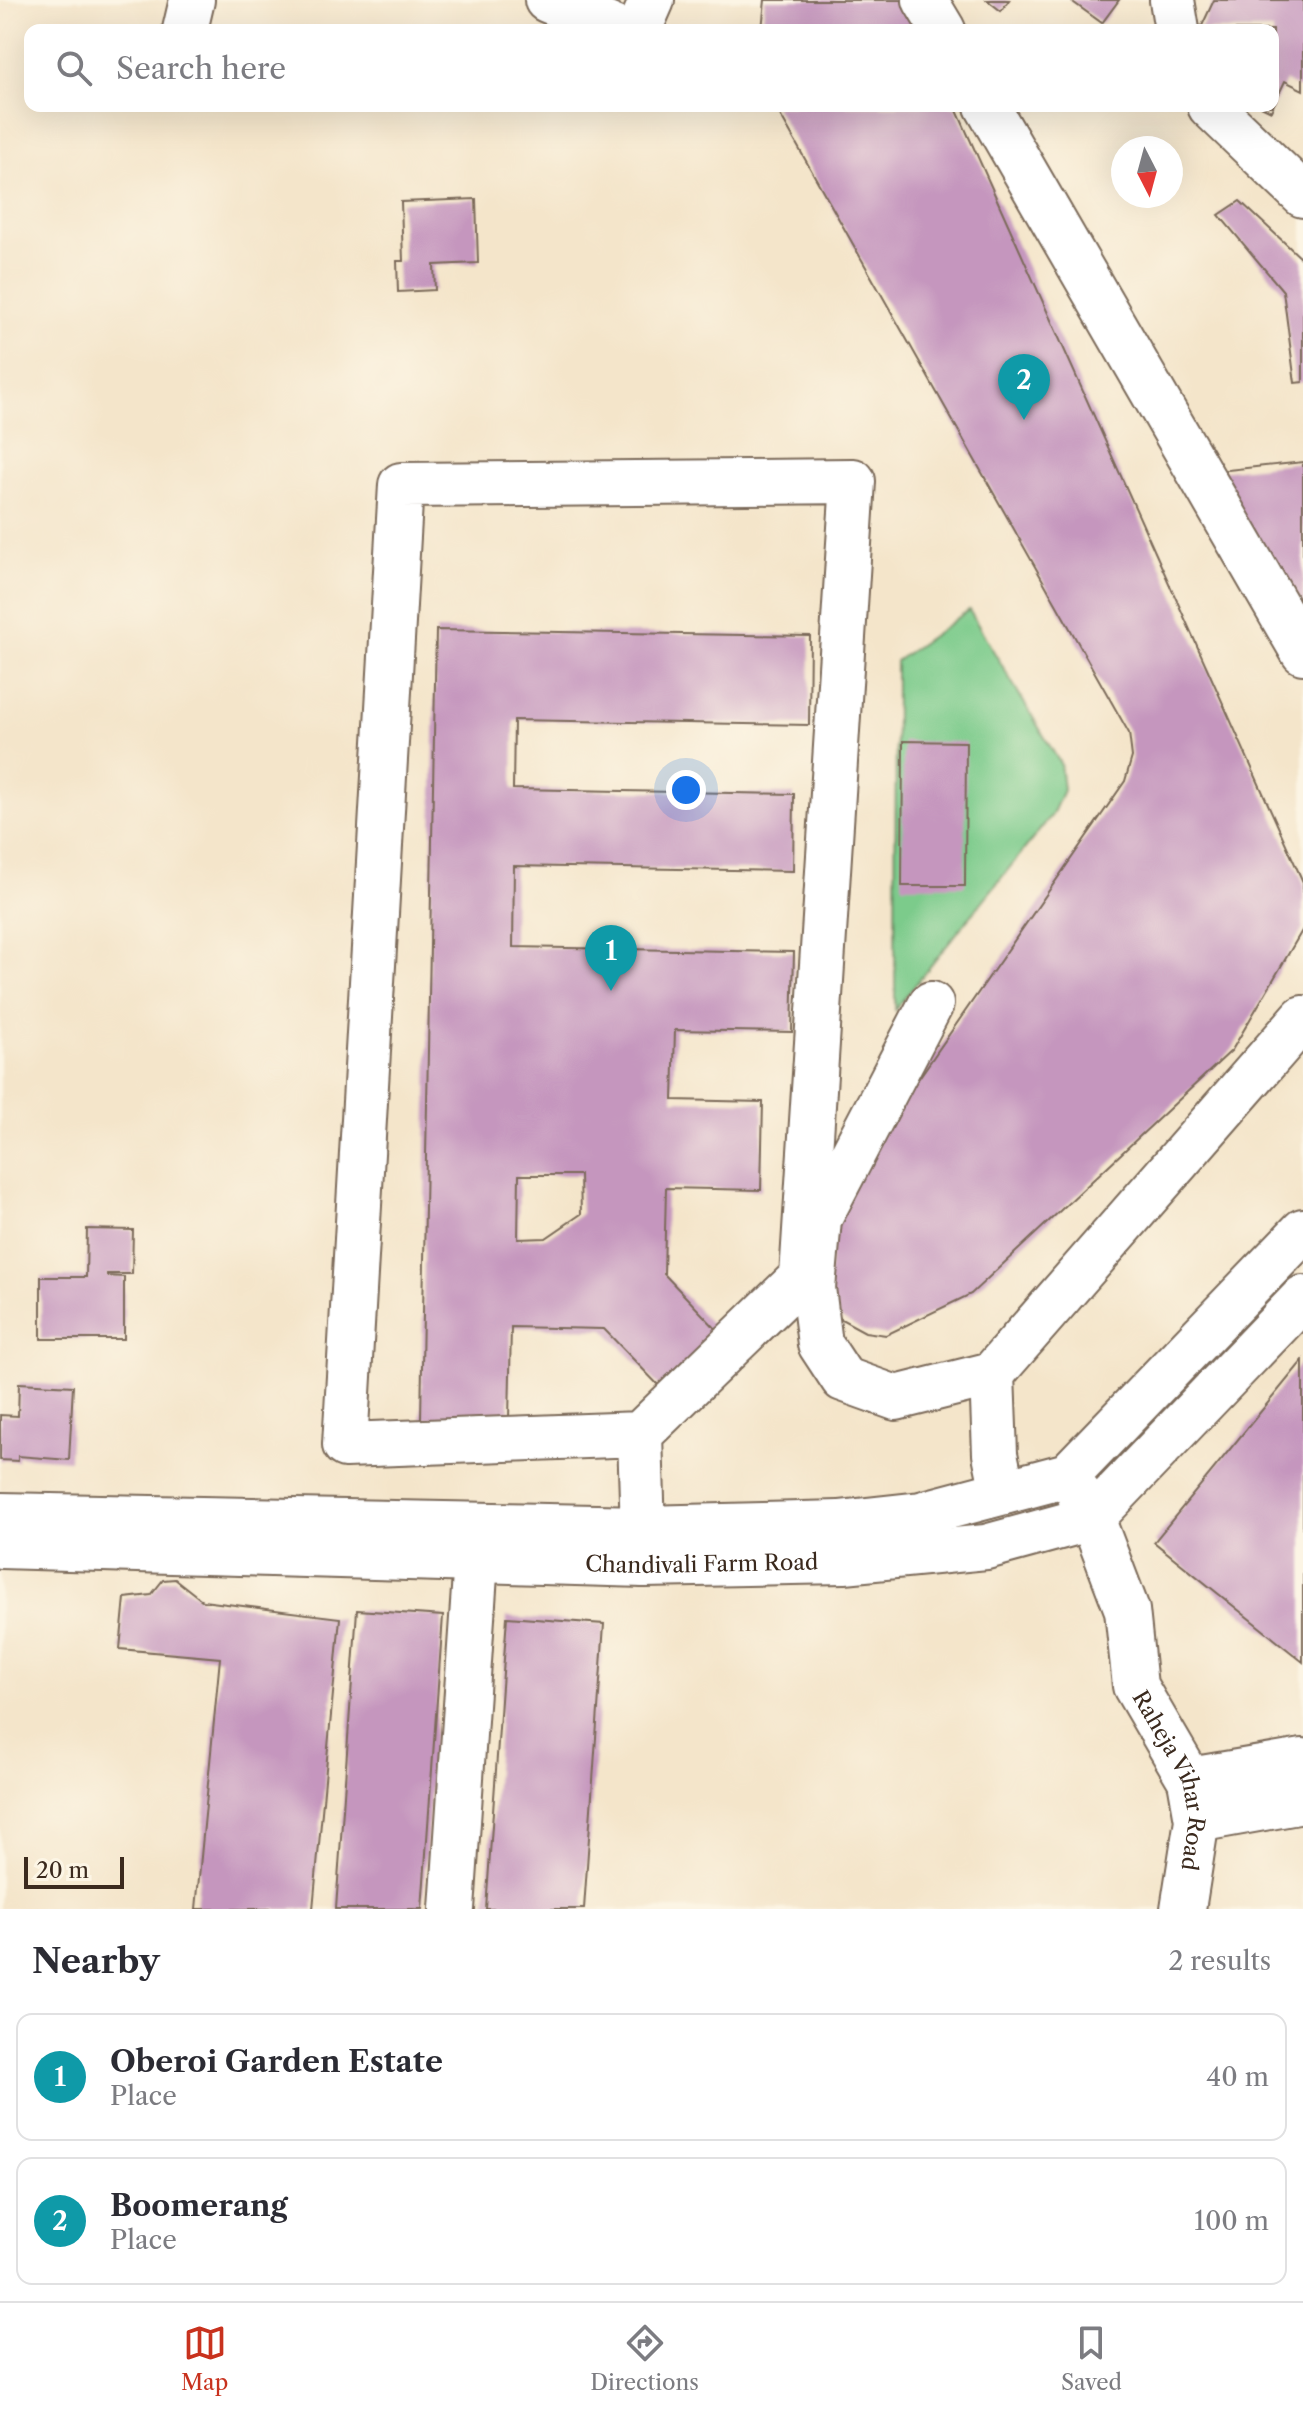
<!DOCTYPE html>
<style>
:root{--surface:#fff;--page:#f7f7f7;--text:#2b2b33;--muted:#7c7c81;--line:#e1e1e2;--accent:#c8321e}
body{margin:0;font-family:"Libre Caslon Text",serif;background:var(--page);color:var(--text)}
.compass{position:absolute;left:1111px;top:136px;width:72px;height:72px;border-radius:50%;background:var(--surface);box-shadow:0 8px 32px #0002;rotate:174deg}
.scale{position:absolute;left:24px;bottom:20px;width:100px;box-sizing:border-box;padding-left:8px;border:4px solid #3b2a1e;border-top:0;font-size:22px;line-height:28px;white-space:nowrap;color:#3b2a1e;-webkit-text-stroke:6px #fcf5e5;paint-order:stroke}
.you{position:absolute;left:686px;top:790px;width:28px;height:28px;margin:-20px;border:6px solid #fff;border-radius:50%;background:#1a73e8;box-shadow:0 0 0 12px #1a73e833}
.badge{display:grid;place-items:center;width:52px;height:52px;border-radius:50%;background:var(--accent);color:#fff;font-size:26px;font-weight:700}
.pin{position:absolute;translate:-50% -66px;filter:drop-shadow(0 2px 4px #0008)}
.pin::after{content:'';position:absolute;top:42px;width:28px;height:24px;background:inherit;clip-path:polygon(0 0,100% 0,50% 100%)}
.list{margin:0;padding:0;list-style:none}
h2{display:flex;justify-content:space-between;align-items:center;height:104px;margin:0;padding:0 32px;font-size:34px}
h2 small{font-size:26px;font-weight:400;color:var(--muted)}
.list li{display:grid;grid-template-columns:52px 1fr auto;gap:24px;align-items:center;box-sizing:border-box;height:128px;margin:0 16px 16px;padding:0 16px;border:2px solid var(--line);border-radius:16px}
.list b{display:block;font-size:30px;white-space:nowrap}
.list p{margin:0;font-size:26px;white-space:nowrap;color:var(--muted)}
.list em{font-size:26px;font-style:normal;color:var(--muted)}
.icon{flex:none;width:44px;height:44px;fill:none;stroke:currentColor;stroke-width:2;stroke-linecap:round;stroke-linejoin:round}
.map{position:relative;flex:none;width:1303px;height:1909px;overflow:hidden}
.search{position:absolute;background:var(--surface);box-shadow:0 8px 32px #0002;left:24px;right:24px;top:24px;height:88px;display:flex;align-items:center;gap:20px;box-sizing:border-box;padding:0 28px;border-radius:16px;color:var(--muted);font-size:30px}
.sheet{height:392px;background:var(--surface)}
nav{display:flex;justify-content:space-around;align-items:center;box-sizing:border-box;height:112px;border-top:2px solid var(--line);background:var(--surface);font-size:22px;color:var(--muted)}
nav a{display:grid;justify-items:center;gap:4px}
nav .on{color:var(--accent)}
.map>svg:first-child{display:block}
.green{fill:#7ccb8b;stroke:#5c7a54;stroke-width:2}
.building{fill:#c596be;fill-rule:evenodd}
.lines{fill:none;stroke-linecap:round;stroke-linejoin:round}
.minor-casing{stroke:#7c6b5a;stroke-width:48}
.minor{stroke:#fff;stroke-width:44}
.labels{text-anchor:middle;stroke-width:7;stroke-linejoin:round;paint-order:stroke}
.street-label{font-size:22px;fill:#3b2a1e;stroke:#fcf5e5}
</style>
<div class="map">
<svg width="1303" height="1909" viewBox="0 0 1303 1909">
<rect width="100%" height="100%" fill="#fcf5e5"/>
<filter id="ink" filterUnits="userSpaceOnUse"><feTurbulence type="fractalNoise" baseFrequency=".0125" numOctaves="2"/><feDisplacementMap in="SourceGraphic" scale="16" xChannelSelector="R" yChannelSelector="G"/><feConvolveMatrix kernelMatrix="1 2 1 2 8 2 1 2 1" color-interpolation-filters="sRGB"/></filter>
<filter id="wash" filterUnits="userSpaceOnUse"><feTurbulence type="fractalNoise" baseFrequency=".006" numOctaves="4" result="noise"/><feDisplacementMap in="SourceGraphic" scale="32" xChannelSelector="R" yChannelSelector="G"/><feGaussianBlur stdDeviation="1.8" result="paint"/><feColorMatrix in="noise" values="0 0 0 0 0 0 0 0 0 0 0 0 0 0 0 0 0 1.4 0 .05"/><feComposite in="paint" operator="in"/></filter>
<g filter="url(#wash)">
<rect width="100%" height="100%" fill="#f4e5ca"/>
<path class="green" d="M969 610 1060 763 1063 790 1052 815 895 1010 896 661Z"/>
<g id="blocks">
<path class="building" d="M765 0H908L921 30H762Z
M987 0H1009L1001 11Z
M1070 0H1119L1102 23Z
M1214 0H1303V90L1285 81 1271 111 1261 106H1273V30H1200Z
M775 106H955L1303 882V929L1232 1050 971 1294 886 1335 865 1332 841 1319 827 1301 835 1199 1125 781 1132 757 1129 733Z
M476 199 478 263 434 265 435 290 398 292 397 261H403L401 202Z
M1240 201 1303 260V382L1295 383 1283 291 1219 215Z
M1303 462V631L1209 472Z
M436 630 810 636 809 725 514 720 513 789 794 794 793 871 514 866 513 947 794 952 792 1032 675 1030 673 1100 763 1102 761 1190 666 1188 664 1274 721 1334 663 1390 604 1329 511 1327 509 1420 421 1419ZM519 1175H580L581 1214 546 1238 518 1239Z
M903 741 966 742 965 886H902Z
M87 1229 133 1230 132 1274H107V1276L124 1277V1339H41V1277H86Z
M1303 1360V1662L1154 1542Z
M19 1383 73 1386 69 1460 18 1456V1461L0 1460V1415L18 1416Z
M175 1579 203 1601 340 1618 313 1909H196L220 1658 120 1649 125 1598 151 1595 163 1580Z
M357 1610 443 1616 422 1909H336Z
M507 1617 604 1624 584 1909H486Z"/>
</g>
</g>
<g filter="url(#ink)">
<use href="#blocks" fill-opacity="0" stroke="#7c6b5a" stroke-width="2"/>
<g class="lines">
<g class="minor-casing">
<g id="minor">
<path d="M547 0 619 30"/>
<path d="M925 0 943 30"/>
<path d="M1172 0 1177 30"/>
<path d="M185 30 192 0"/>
<path d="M632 30 642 23 652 0"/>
<path d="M987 106 1303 652"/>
<path d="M1210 106 1303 195"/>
<path d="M931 1004 819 1219 813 1288 820 1344 843 1379 896 1398 992 1374 1303 1018"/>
<path d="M992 1374 995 1454 1003 1492"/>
<path d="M640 1434 802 1277 853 481 401 485 345 1445 640 1434 644 1565"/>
<path id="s1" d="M1079 1494 1092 1518 1127 1610 1135 1686 1190 1780 1197 1820 1183 1909"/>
<path d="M0 1515 644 1528 839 1523 921 1514 1068 1475 1303 1231"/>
<path id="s2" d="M0 1546 644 1565 844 1561 986 1547 1092 1518 1303 1298"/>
<path d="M1190 1780 1303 1761"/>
<path d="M1197 1820 1303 1801"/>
<path d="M452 1909 476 1560"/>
</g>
</g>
<use href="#minor" class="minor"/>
</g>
</g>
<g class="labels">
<g class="street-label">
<text dy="8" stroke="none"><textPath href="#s2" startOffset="702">Chandivali Farm Road</textPath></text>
<text dy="8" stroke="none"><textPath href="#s1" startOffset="306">Raheja Vihar Road</textPath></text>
</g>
</g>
</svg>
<svg class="compass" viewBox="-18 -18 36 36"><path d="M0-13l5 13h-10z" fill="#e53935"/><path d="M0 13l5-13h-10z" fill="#7c7c81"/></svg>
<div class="scale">20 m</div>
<div class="you"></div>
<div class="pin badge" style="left:611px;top:991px;background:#0f9aa8">1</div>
<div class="pin badge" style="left:1024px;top:420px;background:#0f9aa8">2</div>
<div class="search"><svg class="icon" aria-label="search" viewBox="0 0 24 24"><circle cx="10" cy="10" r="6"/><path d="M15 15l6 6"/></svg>Search here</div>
</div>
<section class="sheet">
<h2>Nearby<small>2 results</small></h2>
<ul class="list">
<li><span class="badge" style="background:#0f9aa8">1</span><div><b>Oberoi Garden Estate</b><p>Place</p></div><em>40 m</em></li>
<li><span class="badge" style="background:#0f9aa8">2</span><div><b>Boomerang</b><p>Place</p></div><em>100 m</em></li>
</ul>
</section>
<nav>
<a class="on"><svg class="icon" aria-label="map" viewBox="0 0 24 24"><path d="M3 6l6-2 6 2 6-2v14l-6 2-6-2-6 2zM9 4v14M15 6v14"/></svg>Map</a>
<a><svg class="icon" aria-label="directions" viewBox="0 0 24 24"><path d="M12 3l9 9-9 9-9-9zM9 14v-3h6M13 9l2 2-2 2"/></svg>Directions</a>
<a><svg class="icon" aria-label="saved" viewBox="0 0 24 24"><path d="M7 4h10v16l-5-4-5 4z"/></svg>Saved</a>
</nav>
